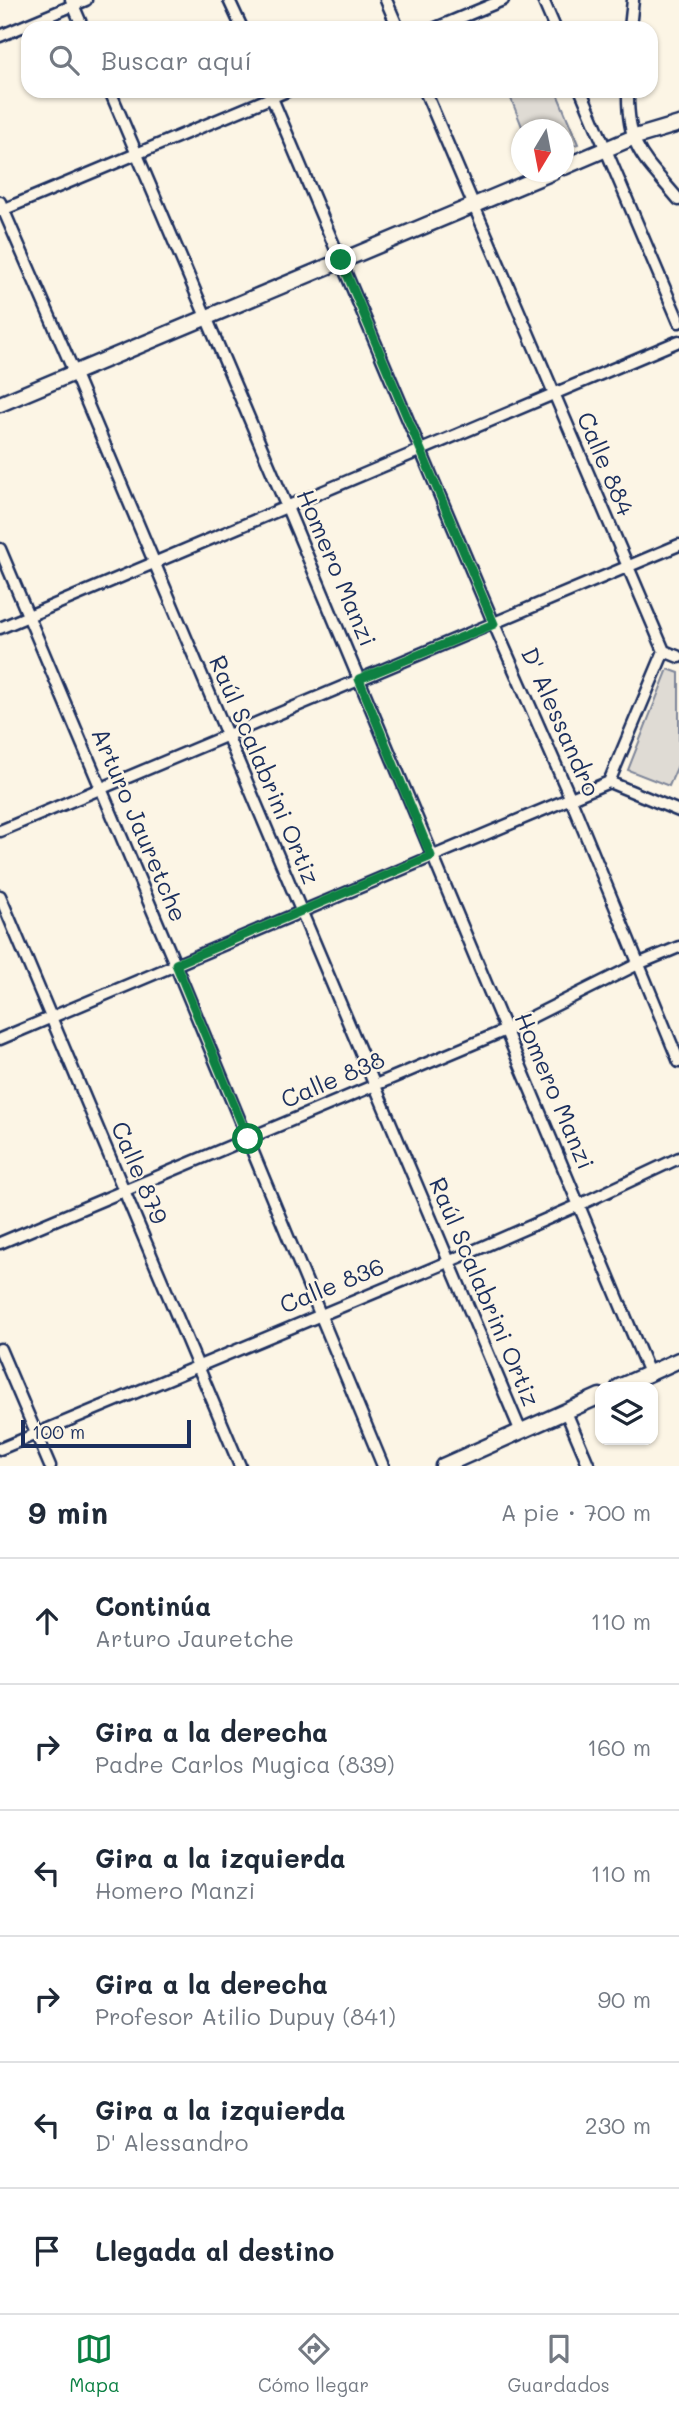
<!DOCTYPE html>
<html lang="es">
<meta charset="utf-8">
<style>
:root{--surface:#fff;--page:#f6f6f7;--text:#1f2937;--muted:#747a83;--line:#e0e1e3;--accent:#0b8043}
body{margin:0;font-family:Mali,sans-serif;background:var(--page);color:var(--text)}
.controls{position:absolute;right:21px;bottom:21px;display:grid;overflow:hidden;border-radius:14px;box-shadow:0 2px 5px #0004}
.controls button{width:63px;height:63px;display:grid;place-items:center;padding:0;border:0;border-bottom:2px solid var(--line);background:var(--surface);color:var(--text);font:35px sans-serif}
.compass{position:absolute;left:511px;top:119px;width:63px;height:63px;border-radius:50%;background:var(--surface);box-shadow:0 2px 5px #0004;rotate:190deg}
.scale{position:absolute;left:21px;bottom:18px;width:170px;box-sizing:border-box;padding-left:7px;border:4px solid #1b2f5e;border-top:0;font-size:19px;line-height:24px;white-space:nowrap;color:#1b2f5e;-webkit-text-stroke:5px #fcf5e5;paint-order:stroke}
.stop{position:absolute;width:21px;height:21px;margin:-16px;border:5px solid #0b8043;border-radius:50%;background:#fff}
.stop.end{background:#0b8043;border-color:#fff;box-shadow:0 2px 7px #0008}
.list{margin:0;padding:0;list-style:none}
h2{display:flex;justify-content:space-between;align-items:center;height:91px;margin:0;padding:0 28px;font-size:30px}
h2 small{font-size:23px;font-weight:400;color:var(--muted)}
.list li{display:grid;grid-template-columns:46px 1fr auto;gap:21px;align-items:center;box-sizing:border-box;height:126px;padding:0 28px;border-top:2px solid var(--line)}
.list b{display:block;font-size:26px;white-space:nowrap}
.list p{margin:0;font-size:23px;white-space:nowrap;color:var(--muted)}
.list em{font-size:23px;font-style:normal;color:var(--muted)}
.icon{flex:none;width:38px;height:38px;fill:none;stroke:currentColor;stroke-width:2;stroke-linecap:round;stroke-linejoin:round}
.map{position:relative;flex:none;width:679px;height:1466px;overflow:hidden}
.search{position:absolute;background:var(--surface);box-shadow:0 2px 5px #0004;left:21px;right:21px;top:21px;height:77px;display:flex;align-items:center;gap:18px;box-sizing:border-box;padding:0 24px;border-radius:21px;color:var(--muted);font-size:26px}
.sheet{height:847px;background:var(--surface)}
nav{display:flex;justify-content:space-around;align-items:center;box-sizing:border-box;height:98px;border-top:2px solid var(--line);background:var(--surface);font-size:19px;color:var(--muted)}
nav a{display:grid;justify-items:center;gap:4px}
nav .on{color:var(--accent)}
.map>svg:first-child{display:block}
.green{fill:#dfdbd4;stroke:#7d8599;stroke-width:2}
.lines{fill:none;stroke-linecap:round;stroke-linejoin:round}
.street-casing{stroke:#1b2f5e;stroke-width:15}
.secondary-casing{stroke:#1b2f5e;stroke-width:19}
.street{stroke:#fcf5e5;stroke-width:10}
.secondary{stroke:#fcf5e5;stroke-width:14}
.route{stroke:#0b8043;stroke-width:9}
.labels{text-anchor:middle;stroke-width:5;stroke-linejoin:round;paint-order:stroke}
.street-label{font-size:24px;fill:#1b2f5e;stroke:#fcf5e5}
</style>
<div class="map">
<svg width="679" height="1466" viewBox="0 0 679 1466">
<rect width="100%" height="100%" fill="#fcf5e5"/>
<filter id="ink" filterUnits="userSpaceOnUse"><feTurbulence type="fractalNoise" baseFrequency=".0143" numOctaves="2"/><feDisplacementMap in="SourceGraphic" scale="14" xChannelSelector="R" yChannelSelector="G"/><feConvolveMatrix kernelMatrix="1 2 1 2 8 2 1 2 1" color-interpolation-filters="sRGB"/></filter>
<g filter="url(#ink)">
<path class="green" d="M508 91H556L578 144 564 149V130L523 129Z
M668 669 679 673V763L669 786 628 770Z"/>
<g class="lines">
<g class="street-casing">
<path id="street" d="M71 0 83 28
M229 0 242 28
M386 0 398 28
M543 0 555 28
M436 28 503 0
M630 28 633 0
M0 36 86 0
M110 91 286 505 649 1373
M269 91 494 624 570 797 679 1062
M425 91 664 651 609 782 679 811
M581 91 679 322
M628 91C627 149 644 158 679 200
M0 202 74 372 521 1432
M0 211 287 91
M0 549 175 964 383 1466
M0 628 679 341
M664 651 679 657
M0 831 679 545
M0 896 240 1466
M0 1039 609 782
M0 1243 506 1030 638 964 679 947
M0 1349 50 1466
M566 1412 589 1466
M0 1449 448 1262 579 1205 679 1158"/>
</g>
<g class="secondary-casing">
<path id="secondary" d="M564 167 632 138 679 124
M0 404 553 172
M619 1387 679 1360
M443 1466 600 1396"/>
</g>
<use href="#street" class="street"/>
<use href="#secondary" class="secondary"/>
</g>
</g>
<g class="lines" filter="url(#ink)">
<path class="route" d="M248 1139 176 964 431 856 359 679 494 624 341 260"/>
</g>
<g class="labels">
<g class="street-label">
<text transform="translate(605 464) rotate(67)" y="8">Calle 884</text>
<text transform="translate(336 568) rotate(67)" y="8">Homero Manzi</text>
<text transform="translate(560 722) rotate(66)" y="8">D' Alessandro</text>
<text transform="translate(264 770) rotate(67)" y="8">Raúl Scalabrini Ortiz</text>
<text transform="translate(139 825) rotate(67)" y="8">Arturo Jauretche</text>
<text transform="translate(333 1080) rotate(-23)" y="8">Calle 838</text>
<text transform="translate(554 1091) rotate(67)" y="8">Homero Manzi</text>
<text transform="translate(139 1173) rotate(67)" y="8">Calle 879</text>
<text transform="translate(332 1286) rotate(-22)" y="8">Calle 836</text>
<text transform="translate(484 1292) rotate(67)" y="8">Raúl Scalabrini Ortiz</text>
</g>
</g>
</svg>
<div class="controls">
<button><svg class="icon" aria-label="layers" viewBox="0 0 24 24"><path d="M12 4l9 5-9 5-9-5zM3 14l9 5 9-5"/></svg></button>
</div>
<svg class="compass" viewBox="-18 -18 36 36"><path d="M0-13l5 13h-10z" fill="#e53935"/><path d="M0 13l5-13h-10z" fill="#747a83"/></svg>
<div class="scale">100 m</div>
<div class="stop" style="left:248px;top:1139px"></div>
<div class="stop end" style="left:341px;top:260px"></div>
<div class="search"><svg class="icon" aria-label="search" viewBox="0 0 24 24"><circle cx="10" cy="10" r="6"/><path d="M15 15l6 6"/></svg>Buscar aquí</div>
</div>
<section class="sheet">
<h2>9 min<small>A pie · 700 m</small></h2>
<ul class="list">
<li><svg class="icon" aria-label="ahead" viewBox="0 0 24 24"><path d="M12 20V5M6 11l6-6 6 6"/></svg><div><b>Continúa</b><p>Arturo Jauretche</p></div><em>110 m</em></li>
<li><svg class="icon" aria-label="right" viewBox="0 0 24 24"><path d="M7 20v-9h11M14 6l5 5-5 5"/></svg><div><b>Gira a la derecha</b><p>Padre Carlos Mugica (839)</p></div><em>160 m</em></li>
<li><svg class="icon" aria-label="left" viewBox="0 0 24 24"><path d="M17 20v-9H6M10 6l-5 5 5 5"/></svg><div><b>Gira a la izquierda</b><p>Homero Manzi</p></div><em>110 m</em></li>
<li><svg class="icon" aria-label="right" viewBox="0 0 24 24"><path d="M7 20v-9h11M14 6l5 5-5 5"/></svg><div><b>Gira a la derecha</b><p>Profesor Atilio Dupuy (841)</p></div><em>90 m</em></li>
<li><svg class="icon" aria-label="left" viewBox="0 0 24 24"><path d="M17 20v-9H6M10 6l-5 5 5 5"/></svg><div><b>Gira a la izquierda</b><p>D' Alessandro</p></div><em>230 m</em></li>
<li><svg class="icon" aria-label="arrive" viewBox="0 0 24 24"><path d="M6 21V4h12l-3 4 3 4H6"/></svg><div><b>Llegada al destino</b></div></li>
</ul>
</section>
<nav>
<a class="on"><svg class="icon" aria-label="map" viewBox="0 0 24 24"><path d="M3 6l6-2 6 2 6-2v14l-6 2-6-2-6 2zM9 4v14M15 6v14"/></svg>Mapa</a>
<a><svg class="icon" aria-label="directions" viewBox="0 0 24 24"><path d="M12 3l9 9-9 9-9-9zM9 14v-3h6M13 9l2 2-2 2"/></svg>Cómo llegar</a>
<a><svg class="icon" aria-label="saved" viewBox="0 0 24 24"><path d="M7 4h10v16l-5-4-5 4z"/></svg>Guardados</a>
</nav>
